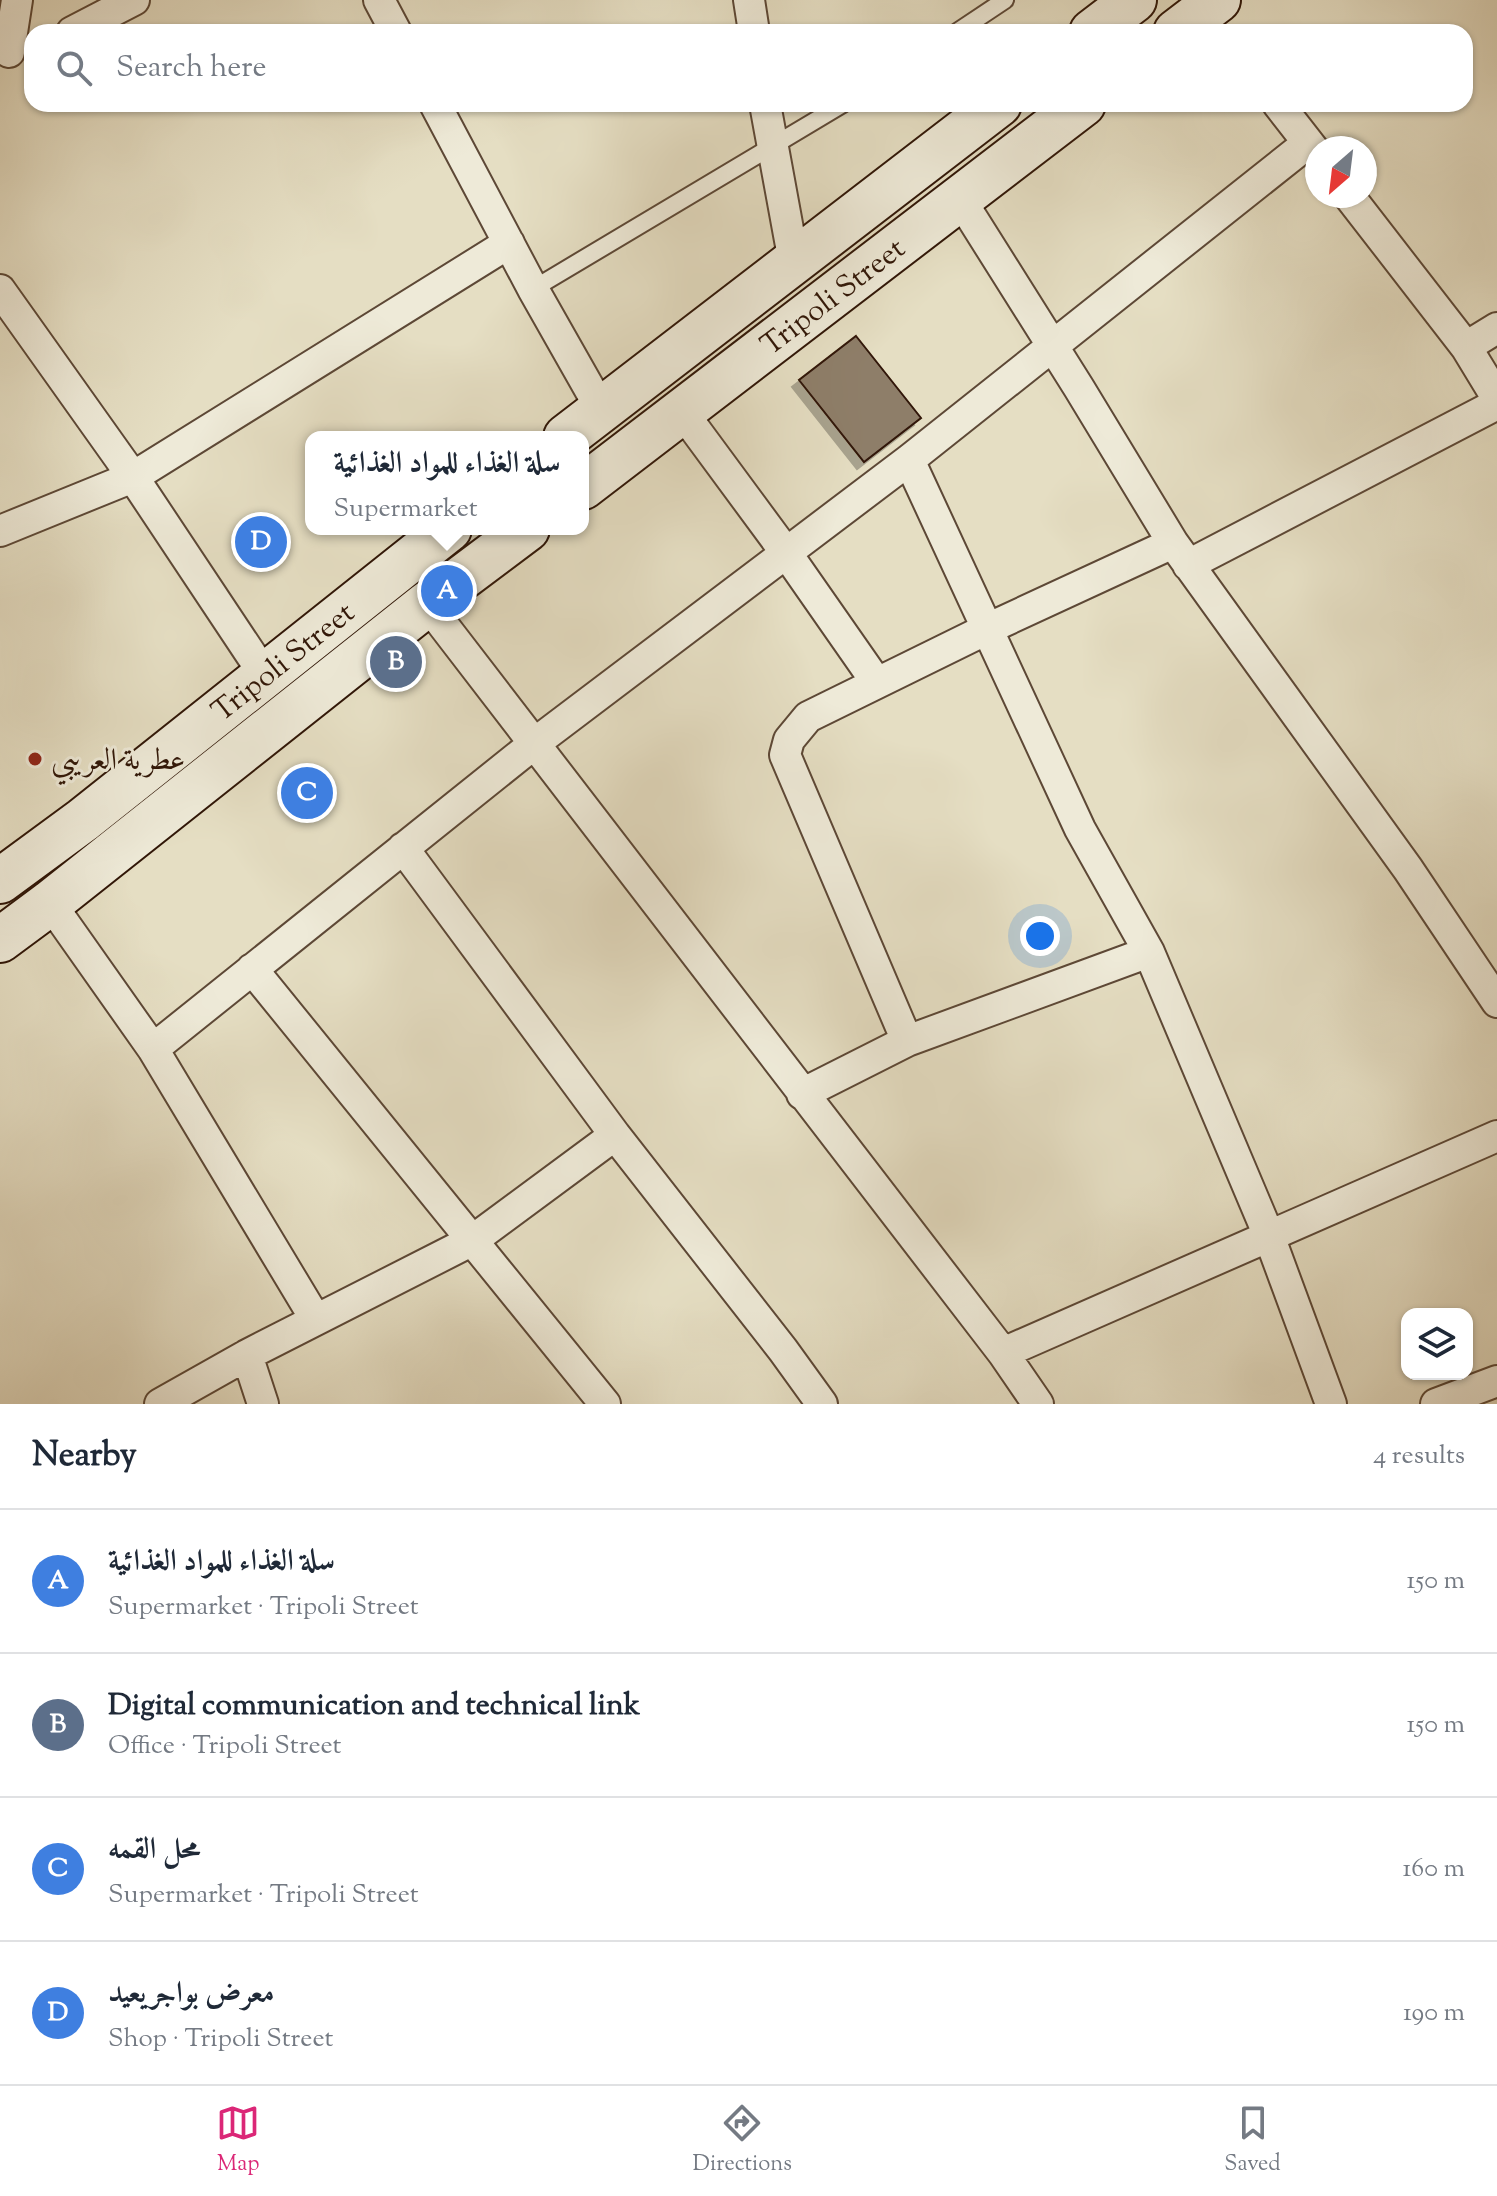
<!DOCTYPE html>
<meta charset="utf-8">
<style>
:root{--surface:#fff;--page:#f2f2f3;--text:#1f2937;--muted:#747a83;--line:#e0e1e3;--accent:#db2777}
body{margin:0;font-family:"Sorts Mill Goudy",Amiri,serif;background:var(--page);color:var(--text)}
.controls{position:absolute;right:24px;bottom:24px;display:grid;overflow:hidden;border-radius:16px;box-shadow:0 2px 6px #0004}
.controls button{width:72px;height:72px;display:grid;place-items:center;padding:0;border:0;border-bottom:2px solid var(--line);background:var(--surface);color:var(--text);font:40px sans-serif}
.compass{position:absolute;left:1305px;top:136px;width:72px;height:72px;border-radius:50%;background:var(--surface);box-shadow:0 2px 6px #0004;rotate:208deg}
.you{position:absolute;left:1040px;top:936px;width:28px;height:28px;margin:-20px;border:6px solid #fff;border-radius:50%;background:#1a73e8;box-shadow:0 0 0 12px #1a73e833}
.badge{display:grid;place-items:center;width:52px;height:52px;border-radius:50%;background:var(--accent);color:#fff;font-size:26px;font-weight:700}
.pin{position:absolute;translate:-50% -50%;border:4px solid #fff;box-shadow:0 2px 8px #0006}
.popup{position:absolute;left:305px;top:431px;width:284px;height:104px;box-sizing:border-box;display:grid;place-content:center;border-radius:16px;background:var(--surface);filter:drop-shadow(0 2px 6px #0005);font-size:26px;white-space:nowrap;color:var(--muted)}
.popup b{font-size:30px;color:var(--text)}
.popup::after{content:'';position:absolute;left:50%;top:100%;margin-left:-16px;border:16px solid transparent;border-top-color:var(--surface)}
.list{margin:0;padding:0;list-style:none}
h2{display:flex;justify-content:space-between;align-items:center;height:104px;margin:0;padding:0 32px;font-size:34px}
h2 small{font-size:26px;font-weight:400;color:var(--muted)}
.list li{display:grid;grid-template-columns:52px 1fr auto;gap:24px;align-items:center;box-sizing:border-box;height:144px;padding:0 32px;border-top:2px solid var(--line)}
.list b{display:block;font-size:30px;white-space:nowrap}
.list p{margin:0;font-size:26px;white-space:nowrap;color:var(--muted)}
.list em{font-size:26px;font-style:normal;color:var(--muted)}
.icon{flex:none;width:44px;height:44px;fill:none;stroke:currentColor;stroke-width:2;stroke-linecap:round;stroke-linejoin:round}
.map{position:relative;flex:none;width:1497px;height:1404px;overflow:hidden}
.search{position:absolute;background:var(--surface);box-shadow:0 2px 6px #0004;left:24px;right:24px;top:24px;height:88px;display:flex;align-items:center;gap:20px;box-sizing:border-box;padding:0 28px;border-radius:24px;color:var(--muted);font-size:30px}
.sheet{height:680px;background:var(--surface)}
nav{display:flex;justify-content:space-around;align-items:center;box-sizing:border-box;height:112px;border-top:2px solid var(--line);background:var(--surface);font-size:22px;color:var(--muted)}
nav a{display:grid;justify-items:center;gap:4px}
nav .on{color:var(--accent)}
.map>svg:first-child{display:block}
.building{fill:#8e7e69;stroke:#301607;stroke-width:2;filter:url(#shadow)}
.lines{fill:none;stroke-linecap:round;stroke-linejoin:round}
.service-casing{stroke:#5d4836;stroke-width:20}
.minor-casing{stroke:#5d4836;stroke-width:34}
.secondary-casing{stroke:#301607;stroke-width:48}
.service{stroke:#eeead8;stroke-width:16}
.minor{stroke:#eeead8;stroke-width:30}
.secondary{stroke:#eeead8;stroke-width:44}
.poi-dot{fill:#8f2418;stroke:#eeead8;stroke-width:3}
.labels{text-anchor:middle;stroke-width:6;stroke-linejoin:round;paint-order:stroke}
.street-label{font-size:30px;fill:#301607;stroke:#eeead8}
.poi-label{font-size:30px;fill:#301607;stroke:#eeead8;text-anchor:start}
</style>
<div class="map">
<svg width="1497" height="1404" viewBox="0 0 1497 1404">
<defs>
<filter id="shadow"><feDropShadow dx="-7" dy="7" stdDeviation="0" flood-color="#0004"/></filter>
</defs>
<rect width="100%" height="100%" fill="#e5dec3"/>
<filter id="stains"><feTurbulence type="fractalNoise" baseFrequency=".0025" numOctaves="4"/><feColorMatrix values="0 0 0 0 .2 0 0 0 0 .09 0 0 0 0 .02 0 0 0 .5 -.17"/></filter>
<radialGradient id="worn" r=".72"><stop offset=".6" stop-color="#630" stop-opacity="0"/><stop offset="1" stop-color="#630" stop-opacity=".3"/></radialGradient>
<path class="building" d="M856 336 921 418 864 462 799 380Z"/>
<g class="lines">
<g class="service-casing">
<path id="service" d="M957 32 1005 0
M533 289 843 104"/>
</g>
<g class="minor-casing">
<path id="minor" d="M379 0 396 32
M749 0 754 32
M72 32 134 0
M9 52 17 0
M435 104 533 289 601 409
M765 104 794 262
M1278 104 1317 154
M1349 196 1466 347 1497 398
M960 199 1079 388 1173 543 1408 869 1497 1002
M0 290 133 477 264 674
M1466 347 1497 328
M683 413 787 554 877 683
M909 460 1080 829 1149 952 1269 1236 1331 1404
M0 531 133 477 509 243
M1188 565 1497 404
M427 604 1003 1353 1038 1404
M403 848 615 1135 783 1350 822 1404
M50 903 153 1049 316 1320
M252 969 605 1404
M907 1041 785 755 789 740 808 717 987 629 1173 543
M153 1049 535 743 909 460 1308 143
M802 1094 907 1041 1149 952
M1003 1353 1497 1136
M247 1355 263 1404
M160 1404 247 1355 473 1240 615 1135
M1436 1404 1497 1381"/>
</g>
<g class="secondary-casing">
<g id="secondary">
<path d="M1092 32 1134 0"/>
<path d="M1176 32 1218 0"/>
<path d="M566 437 999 104"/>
<path id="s1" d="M583 487 1083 104"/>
<path id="s2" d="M0 881 83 820 449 529"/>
<path d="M0 940 50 903 427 604 527 529"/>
</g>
</g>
<use href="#service" class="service"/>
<use href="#minor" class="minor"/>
<use href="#secondary" class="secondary"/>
</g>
<circle class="poi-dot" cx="35" cy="759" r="8"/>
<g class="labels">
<g class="street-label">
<text dy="10" stroke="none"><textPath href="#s1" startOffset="314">Tripoli Street</textPath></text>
<text dy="10" stroke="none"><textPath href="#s2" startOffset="358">Tripoli Street</textPath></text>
</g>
<g class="poi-label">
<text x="51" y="769">عطرية العريبي</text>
</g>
</g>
<rect width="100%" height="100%" filter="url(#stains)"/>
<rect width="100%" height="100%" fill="url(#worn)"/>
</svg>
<div class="controls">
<button><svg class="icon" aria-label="layers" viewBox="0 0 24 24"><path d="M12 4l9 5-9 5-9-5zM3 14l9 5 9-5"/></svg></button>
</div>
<svg class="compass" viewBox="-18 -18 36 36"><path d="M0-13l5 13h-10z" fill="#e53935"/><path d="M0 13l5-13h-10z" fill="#747a83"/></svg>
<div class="you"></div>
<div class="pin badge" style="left:447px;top:591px;background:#3f7fe0">A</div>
<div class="popup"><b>سلة الغذاء للمواد الغذائية</b>Supermarket</div>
<div class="pin badge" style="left:396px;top:662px;background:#5c6f8a">B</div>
<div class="pin badge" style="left:307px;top:793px;background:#3f7fe0">C</div>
<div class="pin badge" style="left:261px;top:542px;background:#3f7fe0">D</div>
<div class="search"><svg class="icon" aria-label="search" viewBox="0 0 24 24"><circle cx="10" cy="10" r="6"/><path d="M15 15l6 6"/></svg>Search here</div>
</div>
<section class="sheet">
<h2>Nearby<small>4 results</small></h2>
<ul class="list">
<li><span class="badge" style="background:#3f7fe0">A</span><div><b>سلة الغذاء للمواد الغذائية</b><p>Supermarket · Tripoli Street</p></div><em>150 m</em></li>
<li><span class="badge" style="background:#5c6f8a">B</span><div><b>Digital communication and technical link</b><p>Office · Tripoli Street</p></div><em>150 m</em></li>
<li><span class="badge" style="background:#3f7fe0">C</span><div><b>محل القمه</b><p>Supermarket · Tripoli Street</p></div><em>160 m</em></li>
<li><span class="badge" style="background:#3f7fe0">D</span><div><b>معرض بواجريعيد</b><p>Shop · Tripoli Street</p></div><em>190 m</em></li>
</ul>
</section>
<nav>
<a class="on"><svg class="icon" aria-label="map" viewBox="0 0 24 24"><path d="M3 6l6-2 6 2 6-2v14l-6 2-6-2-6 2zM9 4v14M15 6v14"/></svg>Map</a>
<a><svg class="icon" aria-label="directions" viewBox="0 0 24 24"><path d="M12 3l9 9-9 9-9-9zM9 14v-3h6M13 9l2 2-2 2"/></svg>Directions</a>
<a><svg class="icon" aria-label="saved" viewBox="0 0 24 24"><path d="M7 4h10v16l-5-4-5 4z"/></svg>Saved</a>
</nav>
